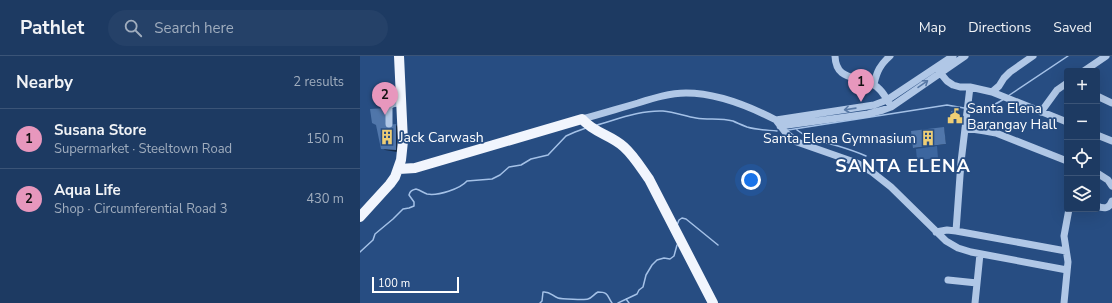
<!DOCTYPE html>
<meta charset="utf-8">
<style>
:root{--surface:#1d3a62;--page:#254168;--text:#f1f3f6;--muted:#a0adbe;--line:#3b5477;--accent:#e797bd}
body{margin:0;font-family:"Nunito Sans",sans-serif;background:var(--page);color:var(--text)}
.controls{position:absolute;right:12px;top:12px;display:grid;overflow:hidden;border-radius:4px;box-shadow:0 4px 16px #0002}
.controls button{width:36px;height:36px;display:grid;place-items:center;padding:0;border:0;border-bottom:1px solid var(--line);background:var(--surface);color:var(--text);font:20px sans-serif}
.scale{position:absolute;left:12px;bottom:10px;width:87px;box-sizing:border-box;padding-left:4px;border:2px solid #fff;border-top:0;font-size:11px;line-height:14px;white-space:nowrap;color:#fff;-webkit-text-stroke:3px #274d82;paint-order:stroke}
.you{position:absolute;left:391px;top:124px;width:14px;height:14px;margin:-10px;border:3px solid #fff;border-radius:50%;background:#1a73e8;box-shadow:0 0 0 6px #1a73e833}
.badge{display:grid;place-items:center;width:26px;height:26px;border-radius:50%;background:var(--accent);color:#111;font-size:13px;font-weight:700}
.pin{position:absolute;translate:-50% -33px;filter:drop-shadow(0 1px 2px #0008)}
.pin::after{content:'';position:absolute;top:21px;width:14px;height:12px;background:inherit;clip-path:polygon(0 0,100% 0,50% 100%)}
.list{margin:0;padding:0;list-style:none}
h2{display:flex;justify-content:space-between;align-items:center;height:52px;margin:0;padding:0 16px;font-size:17px}
h2 small{font-size:13px;font-weight:400;color:var(--muted)}
.list li{display:grid;grid-template-columns:26px 1fr auto;gap:12px;align-items:center;box-sizing:border-box;height:60px;padding:0 16px;border-top:1px solid var(--line)}
.list b{display:block;font-size:15px;white-space:nowrap}
.list p{margin:0;font-size:13px;white-space:nowrap;color:var(--muted)}
.list em{font-size:13px;font-style:normal;color:var(--muted)}
.icon{flex:none;width:22px;height:22px;fill:none;stroke:currentColor;stroke-width:2;stroke-linecap:round;stroke-linejoin:round}
.map{position:relative;flex:none;width:752px;height:247px;overflow:hidden}
header{display:flex;align-items:center;gap:24px;box-sizing:border-box;height:56px;padding:0 20px;background:var(--surface);border-bottom:1px solid var(--line)}
header strong{font-size:19px}
nav{display:flex;gap:22px;margin-inline-start:auto;font-size:14px}
.search{width:280px;height:36px;background:var(--page);display:flex;align-items:center;gap:10px;box-sizing:border-box;padding:0 14px;border-radius:22px;color:var(--muted);font-size:15px}
main{display:flex}
aside{flex:1;background:var(--surface)}
.map>svg:first-child{display:block}
.green{fill:#3c669f}
.shadow{fill:#0007}
.lines{fill:none;stroke-linecap:round;stroke-linejoin:round}
.stream{stroke:#a4c1e7;stroke-width:1.5}
.building{fill:#5076aa}
.minor{stroke:#b0c7e6;stroke-width:7}
.major{stroke:#f1f5fd;stroke-width:10}
.oneway{stroke:#5778a5}
.labels{text-anchor:middle;stroke-width:3.5;stroke-linejoin:round;paint-order:stroke}
.poi-label{font-size:14px;fill:#fff;stroke:#274d82;text-anchor:start}
.district-label{font-size:18px;font-weight:bold;letter-spacing:1px;fill:#fff;stroke:#274d82}
</style>
<header>
<strong>Pathlet</strong>
<div class="search"><svg class="icon" aria-label="search" viewBox="0 0 24 24"><circle cx="10" cy="10" r="6"/><path d="M15 15l6 6"/></svg>Search here</div>
<nav><a>Map</a><a>Directions</a><a>Saved</a></nav>
</header>
<main>
<aside>
<h2>Nearby<small>2 results</small></h2>
<ul class="list">
<li><span class="badge">1</span><div><b>Susana Store</b><p>Supermarket · Steeltown Road</p></div><em>150 m</em></li>
<li><span class="badge">2</span><div><b>Aqua Life</b><p>Shop · Circumferential Road 3</p></div><em>430 m</em></li>
</ul>
</aside>
<div class="map">
<svg width="752" height="247" viewBox="0 0 752 247">
<rect width="100%" height="100%" fill="#274d82"/>
<path class="green" d="M577 90 578 102 557 104 556 93Z"/>
<path class="shadow" d="M598 55 599 57V66H593L592 65Z
M13 66 27 70 36 69 38 71 37 96 25 94 22 92 18 70Z
M584 73 586 88 554 92 552 76Z"/>
<g class="lines">
<path class="stream" d="M648 40 708 0
M610 53C623 55 633 50 644 43
M237 69C258 63 281 54 303 55 314 56 325 60 336 62 348 64 360 62 373 65 377 67 382 69 387 71 397 74 407 74 417 75
M428 74 587 49 604 52
M437 74C449 84 464 86 478 90 488 93 497 96 506 100
M317 169 319 164 322 162 326 163 358 189
M0 196 13 184 15 178 33 163 43 153 49 152 54 150V146L49 139C50 135 52 134 56 133 60 134 64 137 67 138 78 140 100 133 107 125L132 123 140 119 149 111 161 109 171 103 188 99 206 80 215 76 226 72
M266 243 269 247
M180 247 182 245 183 236C190 235 192 240 198 242 201 243 225 244 228 243 232 242 234 238 238 236 249 236 247 240 252 247
M258 247 277 238 279 234 283 231 286 219 292 209 297 204 304 202 310 203 314 200 317 189"/>
</g>
<path class="building" d="M26 52V69L36 68V94L21 93 16 69 12 67 10 53Z
M598 54V65H591V55Z
M584 71 586 88 553 92 551 75Z"/>
<g class="lines">
<path class="minor" d="M475 0C476 25 496 19 512 28 520 31 525 40 529 47
M577 13 587 25 593 29 600 31H610L632 36 707 66
M724 15 746 0
M514 28C517 15 520 9 530 0
M632 36 639 30 644 22 650 16 673 0
M737 40 752 47
M681 56 697 34 707 27
M222 63C241 58 260 52 278 47 294 42 310 37 326 37 357 37 389 50 416 64
M416 64 426 77 437 86 497 107 512 116 531 131 586 185 598 192 611 196 707 214
M416 64 514 49 527 44 593 0
M29 68V51L32 48 41 46
M420 70 508 58 523 54 531 51 605 0
M605 72 625 75 636 77 707 105
M737 79 752 85
M737 117 748 124 752 130
M737 150C744 153 749 153 752 145
M596 175 601 106 610 31
M576 176 587 174 596 175 706 195
M588 224 617 227
M615 247 620 198
M704 247 708 206 704 180 709 153"/>
<path class="major" d="M39 113 55 112 222 63C234 77 251 79 264 91 274 100 281 112 289 123L353 247
M0 161 30 128 35 121 41 104 43 85 39 0"/>
</g>
<defs><path id="oneway-shaft" d="M-6 0H5M1.5-3L5.5 0L1.5 3" fill="none" stroke-width="1.6" stroke-linecap="round" stroke-linejoin="round"/></defs>
<g class="oneway">
<use href="#oneway-shaft" transform="translate(563 28) rotate(-35)"/>
<use href="#oneway-shaft" transform="translate(490 53) rotate(172)"/>
</g>
<defs>
<g id="civic-bare" transform="scale(1.2)"><path d="M-.6-6.5H3V-4.5H.6V-3L4-1V1h2V6H-6V1h2V-1L-.6-3ZM-1.2 2.5V6h2.4V2.5Z" fill="#eece75" stroke="#274d82" stroke-width="2.5" paint-order="stroke"/></g>
<g id="building-bare" transform="scale(1.2)"><path d="M-4-6H4V6H1V3H-1V6H-4ZM-2.5-4.3h1.7v1.8h-1.7ZM.8-4.3h1.7v1.8H.8ZM-2.5-1h1.7V.8h-1.7ZM.8-1h1.7V.8H.8Z" fill="#eece75" stroke="#274d82" stroke-width="2.5" paint-order="stroke"/></g>
</defs>
<g fill-rule="evenodd">
<use href="#civic-bare" x="595" y="60"/>
<use href="#building-bare" x="27" y="81"/>
<use href="#building-bare" x="568" y="82"/>
</g>
<g class="labels">
<g class="poi-label">
<text x="607" y="57">Santa Elena<tspan x="607" dy="16">Barangay Hall</tspan></text>
<text x="39" y="86">Jack Carwash</text>
<text x="556" y="87" text-anchor="end">Santa Elena Gymnasium</text>
</g>
<g class="district-label">
<text x="543" y="116">SANTA ELENA</text>
</g>
</g>
</svg>
<div class="controls">
<button>+</button>
<button>−</button>
<button><svg class="icon" aria-label="locate" viewBox="0 0 24 24"><circle cx="12" cy="12" r="6"/><path d="M12 2v4M12 18v4M2 12h4M18 12h4"/></svg></button>
<button><svg class="icon" aria-label="layers" viewBox="0 0 24 24"><path d="M12 4l9 5-9 5-9-5zM3 14l9 5 9-5"/></svg></button>
</div>
<div class="scale">100 m</div>
<div class="you"></div>
<div class="pin badge" style="left:501px;top:46px">1</div>
<div class="pin badge" style="left:25px;top:59px">2</div>
</div>
</main>
